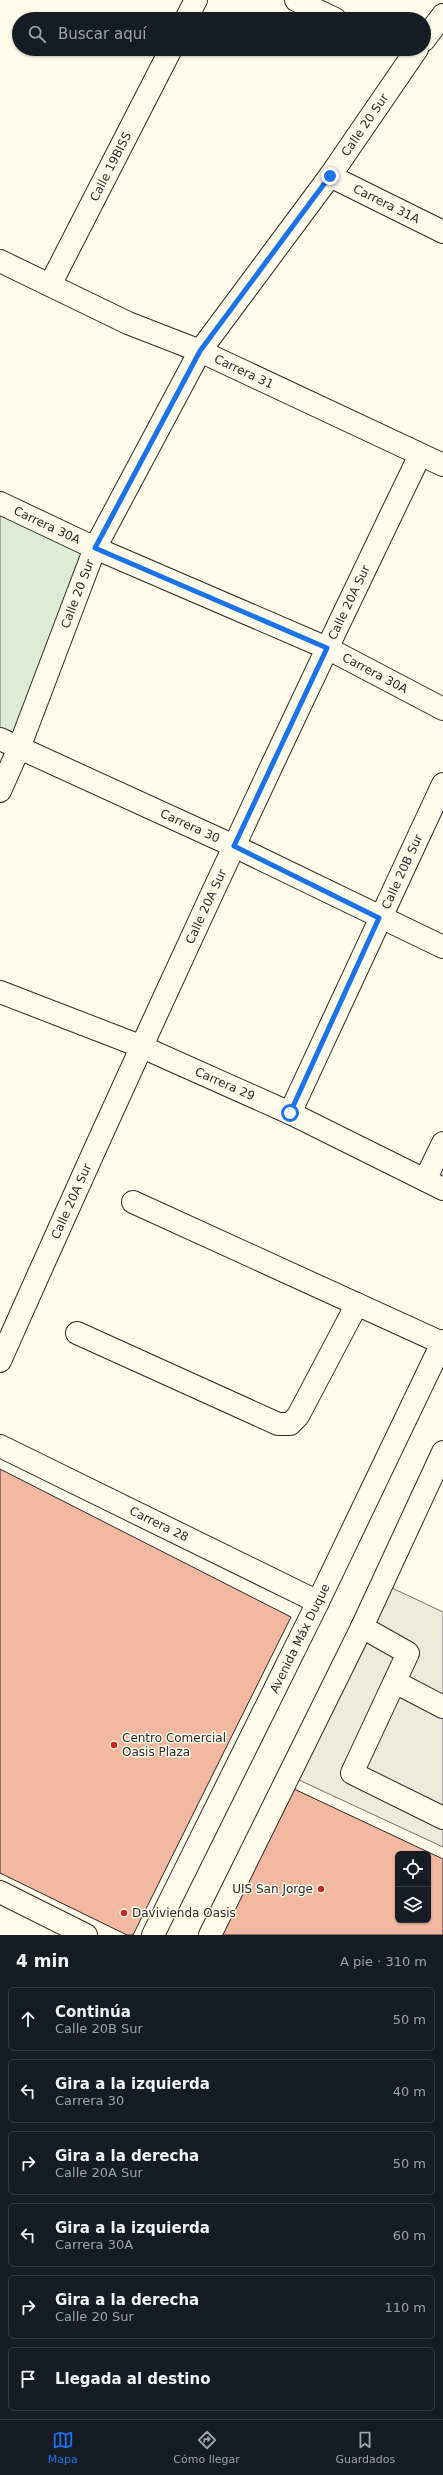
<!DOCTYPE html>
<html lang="es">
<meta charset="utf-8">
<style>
:root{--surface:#171b24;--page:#20242c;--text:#f1f3f6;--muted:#9ea1a6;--line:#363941;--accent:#1a73e8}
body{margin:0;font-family:"DejaVu Sans",sans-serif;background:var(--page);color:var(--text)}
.controls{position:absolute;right:12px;bottom:12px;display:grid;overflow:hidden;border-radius:6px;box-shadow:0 1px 3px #0004}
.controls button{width:36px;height:36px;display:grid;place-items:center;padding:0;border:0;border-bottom:1px solid var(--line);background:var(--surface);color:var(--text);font:20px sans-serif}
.stop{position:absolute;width:12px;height:12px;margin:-9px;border:3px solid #1a73e8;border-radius:50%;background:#fff}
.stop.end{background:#1a73e8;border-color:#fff;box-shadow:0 1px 4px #0008}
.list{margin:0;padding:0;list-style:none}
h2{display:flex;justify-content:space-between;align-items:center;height:52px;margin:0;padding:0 16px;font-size:17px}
h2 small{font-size:13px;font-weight:400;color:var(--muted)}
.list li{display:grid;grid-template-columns:26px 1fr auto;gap:12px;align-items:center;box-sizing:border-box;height:64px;margin:0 8px 8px;padding:0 8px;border:1px solid var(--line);border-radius:6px}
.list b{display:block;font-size:15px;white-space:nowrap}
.list p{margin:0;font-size:13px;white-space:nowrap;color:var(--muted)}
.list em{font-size:13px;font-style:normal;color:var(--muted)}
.icon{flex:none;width:22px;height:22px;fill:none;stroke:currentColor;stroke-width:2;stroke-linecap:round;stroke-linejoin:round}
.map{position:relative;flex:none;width:443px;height:1935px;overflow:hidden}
.search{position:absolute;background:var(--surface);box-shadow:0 1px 3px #0004;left:12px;right:12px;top:12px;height:44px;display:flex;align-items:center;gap:10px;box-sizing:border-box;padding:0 14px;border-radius:22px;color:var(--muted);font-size:15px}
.sheet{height:484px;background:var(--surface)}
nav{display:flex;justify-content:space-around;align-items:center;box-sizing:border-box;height:56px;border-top:1px solid var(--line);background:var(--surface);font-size:11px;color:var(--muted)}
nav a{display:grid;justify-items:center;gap:2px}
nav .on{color:var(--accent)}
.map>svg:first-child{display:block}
.green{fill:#deebd1;stroke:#74746e}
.parking{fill:#eceadb;stroke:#74746e}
.building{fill:#f2b8a0;stroke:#2b2b2b;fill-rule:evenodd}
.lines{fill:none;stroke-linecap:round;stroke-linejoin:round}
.minor-casing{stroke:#2b2b2b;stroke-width:24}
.major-casing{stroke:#2b2b2b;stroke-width:24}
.minor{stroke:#fdfbea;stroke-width:22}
.major{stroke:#fdfbea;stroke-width:22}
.route{stroke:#1a73e8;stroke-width:5}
.poi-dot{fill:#c62828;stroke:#fdfbea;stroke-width:1.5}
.labels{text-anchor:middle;stroke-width:3;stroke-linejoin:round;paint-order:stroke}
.street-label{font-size:12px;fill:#2b2b2b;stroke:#fdfbea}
.poi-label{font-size:12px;fill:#2b2b2b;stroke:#fdfbea;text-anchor:start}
</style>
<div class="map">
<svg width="443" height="1935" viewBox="0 0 443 1935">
<rect width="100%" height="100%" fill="#fdfbea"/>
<path class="green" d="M0 508 87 549 14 741 0 734Z"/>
<path class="parking" d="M390 1587 443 1612V1847L299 1780Z"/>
<path class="building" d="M0 1469 291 1617 133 1935H127L0 1873Z
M292 1788 443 1859V1935H221ZM398 1854H428V1920H398Z"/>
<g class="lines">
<g class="minor-casing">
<g id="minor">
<path d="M296 0 335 19"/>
<path d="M186 19 196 0"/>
<path d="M424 40 443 15"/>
<path id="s1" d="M330 176 443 232"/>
<path id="s2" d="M0 261 128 323 200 351 443 465"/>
<path id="s3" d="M50 285 171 49"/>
<path id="s4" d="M0 503 95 548 327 648 443 709"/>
<path id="s5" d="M0 739 234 846 443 947"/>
<path id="s6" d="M0 791 19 748 95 548 200 351 330 176 417 49"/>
<path id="s7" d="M0 992 140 1046 290 1113 443 1189"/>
<path id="s8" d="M290 1113 443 784"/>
<path d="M425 1180 443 1143"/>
<path d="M133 1202 442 1343"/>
<path d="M77 1333 278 1424H290L298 1416 357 1304"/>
<path id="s9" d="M0 1361C135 1057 275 754 420 455"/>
<path id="s10" d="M0 1446 318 1602"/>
<path d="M362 1627 408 1653 352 1773 443 1818"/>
<path d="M395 1682 443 1707"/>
<path d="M0 1892 86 1935"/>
</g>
</g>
<g class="major-casing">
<g id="major">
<path id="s11" d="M153 1935 318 1602 443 1341"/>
<path d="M210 1935 362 1627 443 1452"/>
</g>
</g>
<use href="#minor" class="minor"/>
<use href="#major" class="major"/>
</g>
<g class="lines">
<path class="route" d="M290 1113 379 918 234 846 327 648 95 548 200 351 330 176"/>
</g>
<g class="poi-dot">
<circle cx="114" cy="1745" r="4"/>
<circle cx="321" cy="1889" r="4"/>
<circle cx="124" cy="1913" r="4"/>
</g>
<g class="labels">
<g class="street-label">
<text dy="4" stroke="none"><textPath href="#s6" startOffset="764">Calle 20 Sur</textPath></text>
<text dy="4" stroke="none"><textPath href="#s3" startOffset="133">Calle 19BISS</textPath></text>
<text dy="4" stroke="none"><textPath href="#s1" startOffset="63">Carrera 31A</textPath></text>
<text dy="4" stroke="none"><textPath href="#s2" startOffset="268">Carrera 31</textPath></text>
<text dy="4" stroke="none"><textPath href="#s4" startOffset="52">Carrera 30A</textPath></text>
<text dy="4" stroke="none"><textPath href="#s6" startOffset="212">Calle 20 Sur</textPath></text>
<text dy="4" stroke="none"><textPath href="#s9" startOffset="835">Calle 20A Sur</textPath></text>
<text dy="4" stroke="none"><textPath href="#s4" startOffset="412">Carrera 30A</textPath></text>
<text dy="4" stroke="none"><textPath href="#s5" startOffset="209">Carrera 30</textPath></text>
<text dy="4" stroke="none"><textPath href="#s8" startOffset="266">Calle 20B Sur</textPath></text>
<text dy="4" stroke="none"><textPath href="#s9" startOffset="499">Calle 20A Sur</textPath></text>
<text dy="4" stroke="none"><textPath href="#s7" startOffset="243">Carrera 29</textPath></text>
<text dy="4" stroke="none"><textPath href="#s9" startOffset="175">Calle 20A Sur</textPath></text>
<text dy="4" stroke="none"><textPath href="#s10" startOffset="177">Carrera 28</textPath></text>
<text dy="4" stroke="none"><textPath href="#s11" startOffset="331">Avenida Máx Duque</textPath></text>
</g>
<g class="poi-label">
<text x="122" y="1742">Centro Comercial<tspan x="122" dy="14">Oasis Plaza</tspan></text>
<text x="313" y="1893" text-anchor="end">UIS San Jorge</text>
<text x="132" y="1917">Davivienda Oasis</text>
</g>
</g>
</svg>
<div class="controls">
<button><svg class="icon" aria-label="locate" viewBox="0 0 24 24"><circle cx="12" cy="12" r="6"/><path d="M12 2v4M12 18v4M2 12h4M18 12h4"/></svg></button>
<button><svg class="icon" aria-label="layers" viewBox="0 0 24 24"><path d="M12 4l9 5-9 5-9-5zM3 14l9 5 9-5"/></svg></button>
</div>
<div class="stop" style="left:290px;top:1113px"></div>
<div class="stop end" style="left:330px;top:176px"></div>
<div class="search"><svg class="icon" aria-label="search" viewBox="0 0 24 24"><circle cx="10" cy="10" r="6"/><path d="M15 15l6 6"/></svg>Buscar aquí</div>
</div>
<section class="sheet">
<h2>4 min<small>A pie · 310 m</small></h2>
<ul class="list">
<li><svg class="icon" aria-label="ahead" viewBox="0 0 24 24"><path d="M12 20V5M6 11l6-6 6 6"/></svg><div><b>Continúa</b><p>Calle 20B Sur</p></div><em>50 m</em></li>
<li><svg class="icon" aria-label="left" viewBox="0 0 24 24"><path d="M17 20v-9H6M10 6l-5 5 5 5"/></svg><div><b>Gira a la izquierda</b><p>Carrera 30</p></div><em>40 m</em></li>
<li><svg class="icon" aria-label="right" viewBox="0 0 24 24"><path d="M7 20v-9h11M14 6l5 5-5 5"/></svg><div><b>Gira a la derecha</b><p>Calle 20A Sur</p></div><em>50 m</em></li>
<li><svg class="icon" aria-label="left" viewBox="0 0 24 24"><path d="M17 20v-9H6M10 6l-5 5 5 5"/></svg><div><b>Gira a la izquierda</b><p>Carrera 30A</p></div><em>60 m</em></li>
<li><svg class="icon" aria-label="right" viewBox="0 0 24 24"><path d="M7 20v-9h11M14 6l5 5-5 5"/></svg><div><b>Gira a la derecha</b><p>Calle 20 Sur</p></div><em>110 m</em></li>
<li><svg class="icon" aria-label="arrive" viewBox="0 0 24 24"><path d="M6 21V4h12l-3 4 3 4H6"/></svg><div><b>Llegada al destino</b></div></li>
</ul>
</section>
<nav>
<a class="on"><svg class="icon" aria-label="map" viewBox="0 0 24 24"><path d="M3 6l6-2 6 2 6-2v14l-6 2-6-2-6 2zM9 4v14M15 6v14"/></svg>Mapa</a>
<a><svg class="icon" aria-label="directions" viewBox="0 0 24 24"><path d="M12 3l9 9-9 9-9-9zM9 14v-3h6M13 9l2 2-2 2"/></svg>Cómo llegar</a>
<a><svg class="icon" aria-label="saved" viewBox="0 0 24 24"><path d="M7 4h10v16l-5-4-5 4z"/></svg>Guardados</a>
</nav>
